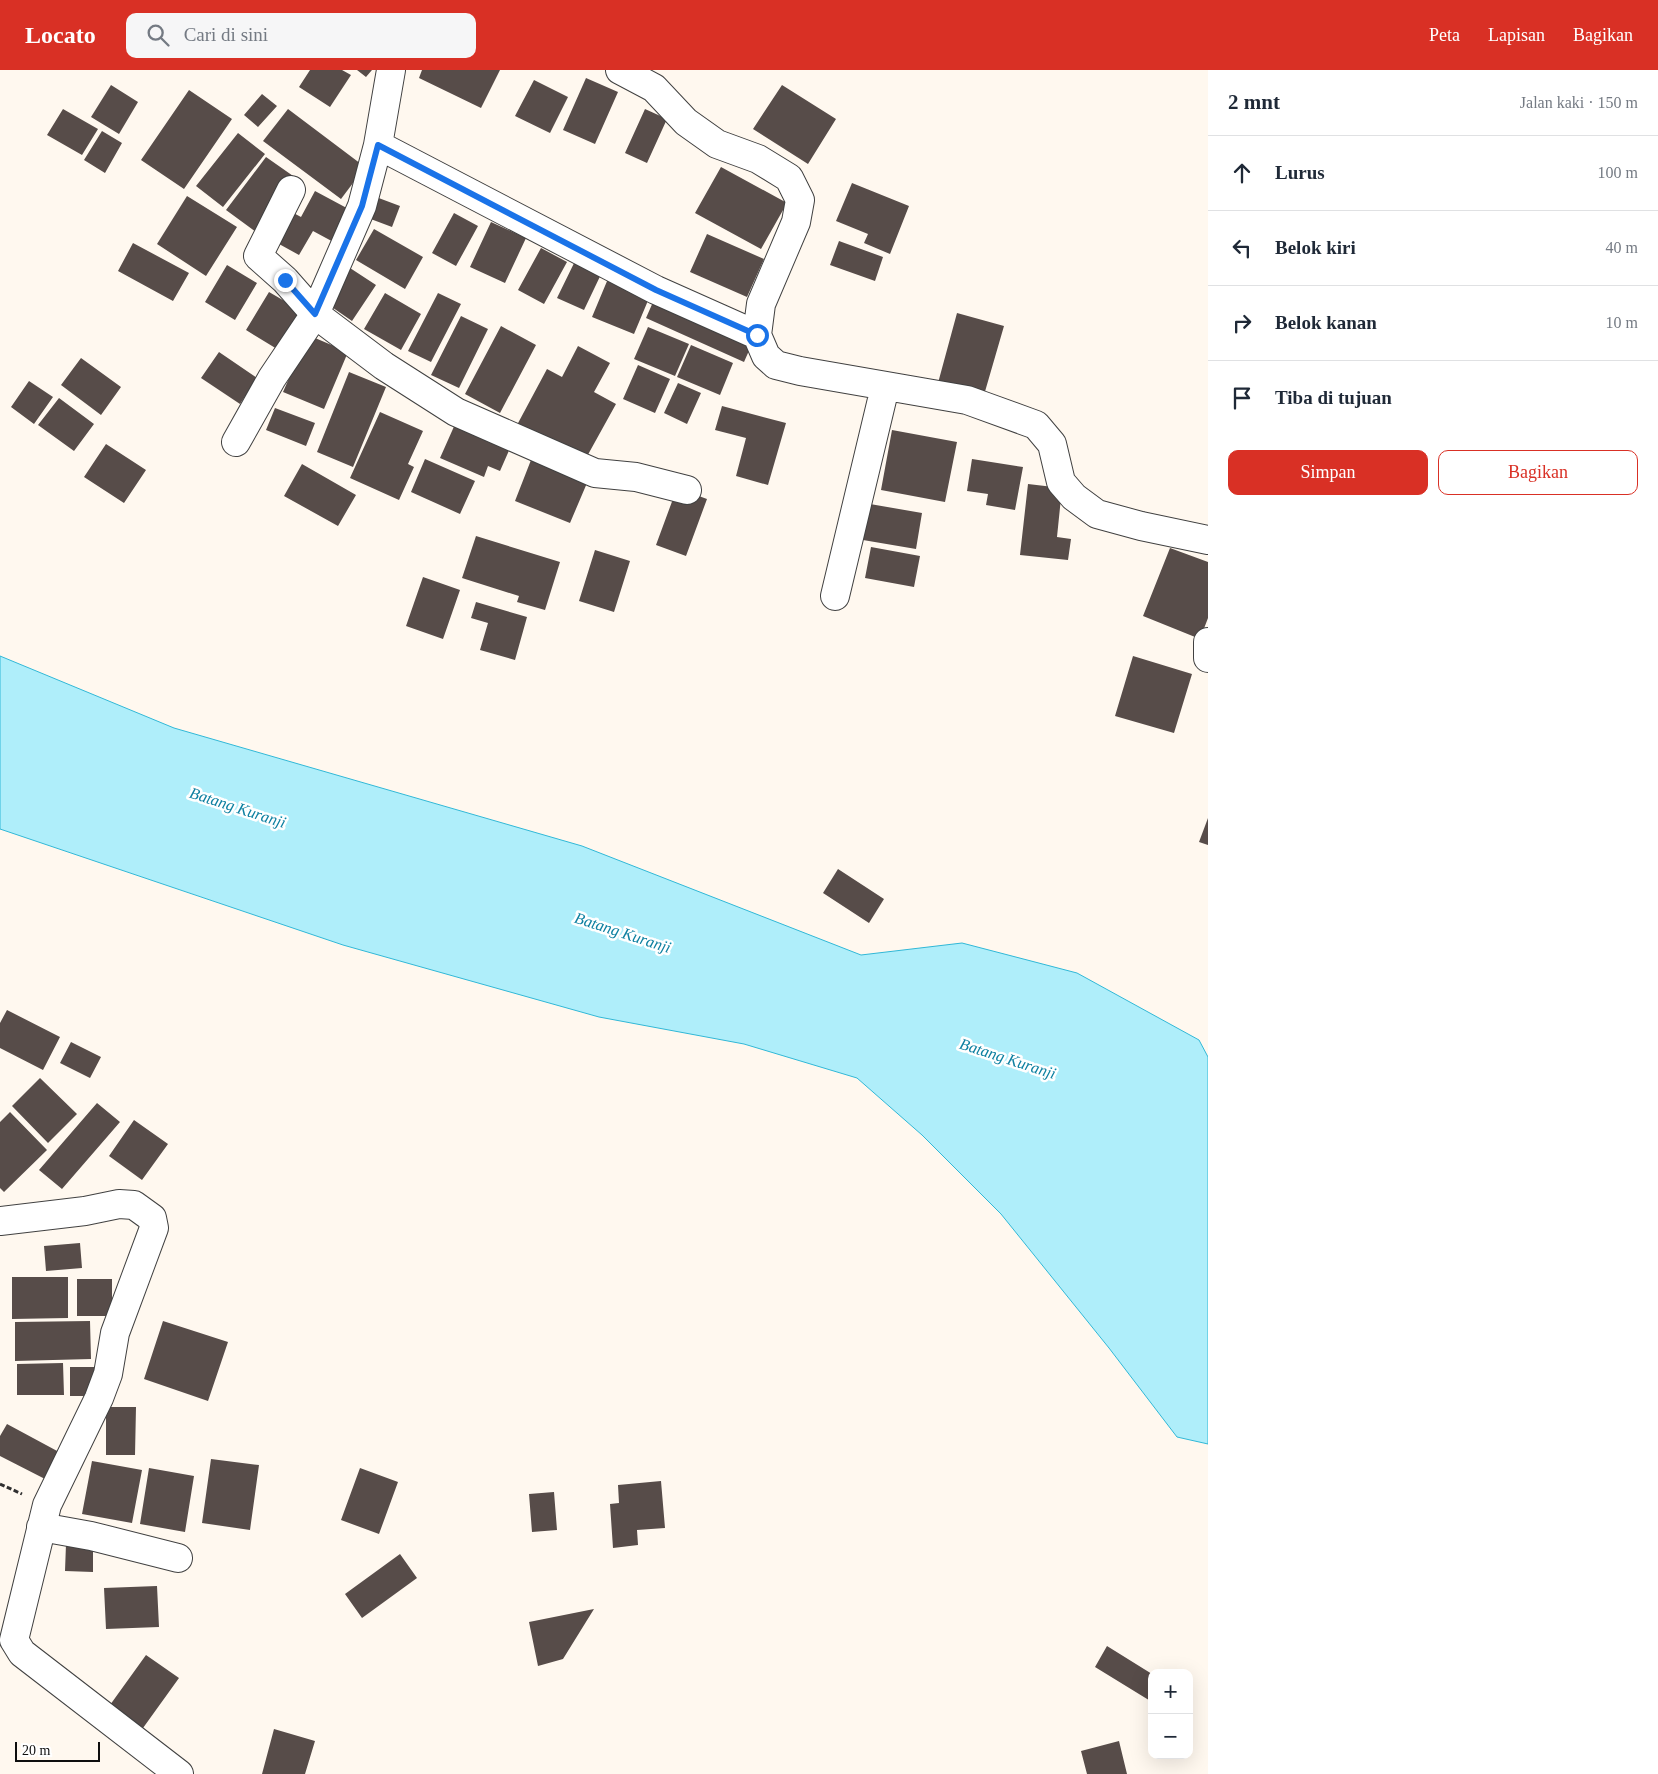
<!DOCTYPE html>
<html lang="id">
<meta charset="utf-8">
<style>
:root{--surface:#fff;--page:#f6f6f7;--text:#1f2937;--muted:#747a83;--line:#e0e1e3;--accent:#d93025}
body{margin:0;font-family:"Times New Roman",serif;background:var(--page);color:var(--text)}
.controls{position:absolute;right:15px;bottom:15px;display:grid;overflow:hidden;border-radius:10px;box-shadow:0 5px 20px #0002}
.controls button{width:45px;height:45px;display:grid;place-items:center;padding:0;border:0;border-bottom:1px solid var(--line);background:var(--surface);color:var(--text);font:25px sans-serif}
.scale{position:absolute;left:15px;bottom:12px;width:85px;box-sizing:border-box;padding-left:5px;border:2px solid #0e0e0e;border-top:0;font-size:14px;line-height:18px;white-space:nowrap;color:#0e0e0e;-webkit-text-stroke:4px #fff;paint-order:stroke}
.stop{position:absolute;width:15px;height:15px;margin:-11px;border:4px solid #1a73e8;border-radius:50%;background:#fff}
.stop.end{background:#1a73e8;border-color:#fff;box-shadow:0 1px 5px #0008}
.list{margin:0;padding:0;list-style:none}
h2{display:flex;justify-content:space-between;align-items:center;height:65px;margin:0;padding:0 20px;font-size:21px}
h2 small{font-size:16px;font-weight:400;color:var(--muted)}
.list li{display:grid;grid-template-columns:32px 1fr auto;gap:15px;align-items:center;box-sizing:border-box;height:75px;padding:0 20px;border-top:1px solid var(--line)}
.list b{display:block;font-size:19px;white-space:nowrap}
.list em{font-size:16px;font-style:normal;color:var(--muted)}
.actions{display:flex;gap:10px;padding:15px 20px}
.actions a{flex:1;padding:11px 0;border:1px solid var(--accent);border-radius:10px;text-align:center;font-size:18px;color:var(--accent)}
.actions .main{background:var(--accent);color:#fff}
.icon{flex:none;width:28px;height:28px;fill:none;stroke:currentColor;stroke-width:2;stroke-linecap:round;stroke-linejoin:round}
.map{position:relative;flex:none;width:1208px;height:1704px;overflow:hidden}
header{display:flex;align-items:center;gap:30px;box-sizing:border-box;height:70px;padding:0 25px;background:var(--accent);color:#fff}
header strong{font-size:24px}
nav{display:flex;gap:28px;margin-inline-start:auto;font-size:18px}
.search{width:350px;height:45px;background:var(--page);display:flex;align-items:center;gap:12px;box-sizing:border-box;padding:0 18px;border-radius:10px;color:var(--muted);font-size:19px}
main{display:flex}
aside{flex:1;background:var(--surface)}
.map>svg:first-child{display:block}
.water{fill:#afeefa;stroke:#31b8d7}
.building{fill:#574c49}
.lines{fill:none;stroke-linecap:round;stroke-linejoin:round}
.street-casing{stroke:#414141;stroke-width:30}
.path{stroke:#303030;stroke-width:3;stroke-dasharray:5 2.5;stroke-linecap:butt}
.street{stroke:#fff;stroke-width:28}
.route{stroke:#1a73e8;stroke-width:6}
.labels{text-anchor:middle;stroke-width:5;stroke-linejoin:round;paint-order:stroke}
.water-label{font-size:16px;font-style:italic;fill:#0e80a1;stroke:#fff}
</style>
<header>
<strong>Locato</strong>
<div class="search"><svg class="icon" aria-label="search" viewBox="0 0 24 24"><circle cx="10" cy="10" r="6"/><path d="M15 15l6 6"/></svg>Cari di sini</div>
<nav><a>Peta</a><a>Lapisan</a><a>Bagikan</a></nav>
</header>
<main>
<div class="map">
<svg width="1208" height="1704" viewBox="0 0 1208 1704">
<rect width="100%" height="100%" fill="#fff8ef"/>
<path class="water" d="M0 586 174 658 582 776 861 885 962 873 1077 903 1199 970 1208 987V1374L1177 1367 1109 1278 1001 1144 922 1065 857 1008 744 974 599 947 343 875 0 759Z"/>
<path class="building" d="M310 0H342L351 5 330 37 299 17Z
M357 0H372L366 7Z
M422 0H500L481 38 419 8Z
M586 8 618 22 595 74 563 60Z
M534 10 568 27 550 63 515 46Z
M111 15 138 32 119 64 91 47Z
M782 15 836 49 808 94 753 59Z
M189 20 232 49 184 119 141 90Z
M262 24 277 36 258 57 244 45Z
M63 39 98 59 82 85 47 65Z
M288 39 365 97 341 129 263 71Z
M645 39 667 49 647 93 625 83Z
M102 61 122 73 105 103 84 90Z
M238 63 265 84 223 137 196 116Z
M266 87 296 108 256 162 226 140Z
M721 97 787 133 761 179 695 143Z
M852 113 909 136 890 184 864 173 868 164 836 151Z
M315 121 356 143 339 175 313 161 299 185 270 169 286 139 301 147Z
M187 126 237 157 206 206 157 174Z
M376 127 400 136 392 157 368 148Z
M454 143 478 156 456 196 432 183Z
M491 152 526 168 505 213 470 197Z
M374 159 423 187 405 219 356 190Z
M707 164 764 189 747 227 690 202Z
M839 171 883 187 875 211 830 195Z
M133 173 189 203 173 231 118 201Z
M541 178 567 192 544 234 518 220Z
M578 185 604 198 584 240 557 228Z
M227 195 257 213 235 250 205 232Z
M350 198 376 215 352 251 326 233Z
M610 204 652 221 634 264 592 247Z
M269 222 300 240 277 279 246 260Z
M385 223 421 244 401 280 364 259Z
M438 223 461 234 431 292 408 281Z
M657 223 755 267 744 292 646 248Z
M957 243 1004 256 984 325 938 313Z
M461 246 488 259 459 318 431 305Z
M501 256 536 275 500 343 465 324Z
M648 257 689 274 675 306 634 289Z
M308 265 348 282 324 339 283 322Z
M691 275 733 293 720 325 677 307Z
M578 276 610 293 594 322 616 334 585 390 517 355 547 299 562 307Z
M219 282 257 308 240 334 201 308Z
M81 288 121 317 101 345 61 315Z
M638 295 670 309 655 343 623 329Z
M349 302 386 317 353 397 317 382Z
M29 311 53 327 34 354 11 337Z
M678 313 701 323 687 354 664 343Z
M59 328 94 354 74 381 38 355Z
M722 336 786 353 768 415 736 406 746 368 715 360Z
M275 338 315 353 306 376 266 360Z
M380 342 423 361 408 394 414 397 399 430 350 408Z
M456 352 511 376 500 401 488 396 484 407 440 388Z
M892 360 957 372 945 432 881 420Z
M106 374 146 400 124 433 84 407Z
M425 389 475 411 460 444 411 422Z
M972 389 1023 397 1015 440 986 435 988 424 967 421Z
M531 390 587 413 570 453 515 431Z
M302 394 356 425 338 456 284 426Z
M1028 414 1062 418 1057 467 1071 469 1068 490 1020 485Z
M677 418 707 429 686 486 656 475Z
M870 434 922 443 916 479 863 470Z
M476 466 560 492 545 540 517 532 519 526 462 508Z
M871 477 920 486 914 517 865 508Z
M1170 478 1208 492V548L1200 569 1143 546Z
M595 480 630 491 614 542 579 531Z
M423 507 460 520 443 569 406 556Z
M476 532 527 547 515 590 480 580 488 553 471 548Z
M1133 586 1192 604 1174 663 1115 646Z
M1208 748V775L1199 772Z
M838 799 884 829 869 853 823 823Z
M7 940 60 967 43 1000 0 978V953Z
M71 972 101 987 90 1008 60 993Z
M40 1008 77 1044 48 1073 12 1036Z
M97 1033 120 1052 62 1119 39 1100Z
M10 1042 47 1080 4 1122 0 1118V1052Z
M134 1050 168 1074 142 1110 109 1086Z
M80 1173 82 1198 46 1201 44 1176Z
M12 1207H68V1248L12 1249Z
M77 1209H112V1246H77Z
M90 1251 91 1289 15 1291V1252Z
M163 1251 228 1272 208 1331 144 1309Z
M63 1293 64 1325H17V1294Z
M70 1297H96V1326H70Z
M106 1337H136L135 1385H106Z
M7 1354 59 1382 45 1409 0 1386V1366Z
M211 1389 259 1395 250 1460 202 1453Z
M92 1391 142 1400 132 1453 82 1444Z
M149 1398 194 1406 185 1462 140 1454Z
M360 1398 398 1412 379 1464 341 1450Z
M661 1411 665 1458 637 1460 638 1475 613 1478 610 1434 619 1433 618 1415Z
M554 1422 557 1460 532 1462 529 1424Z
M66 1474 93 1475V1502L65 1501Z
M400 1484 417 1508 362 1548 345 1524Z
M157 1516 159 1557 106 1559 104 1518Z
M594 1539 563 1589 538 1596 529 1552Z
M1107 1576 1152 1604V1632L1095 1597Z
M146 1585 179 1608 143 1658 110 1635Z
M274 1659 315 1671 305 1704H262Z
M1119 1671 1127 1704H1087L1081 1681Z"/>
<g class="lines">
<g class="street-casing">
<path id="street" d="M391 0 378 75 362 136 315 244 384 296 456 342 595 403 636 407 687 420
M620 0 654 18 686 52 717 74 758 89 789 108 800 130 796 152 761 234 757 265 766 286 776 295 800 301 967 330 1036 355 1052 374 1061 412 1074 427 1097 444 1141 456 1208 470
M378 75 656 220 757 265
M236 372 272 308 315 244 285 210 258 186 291 120
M835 526 885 317
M1208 572V588
M0 1151 85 1141 119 1134 134 1135 152 1148 154 1158 115 1263 108 1304 99 1328 47 1435 14 1570 22 1583 179 1704
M41 1457 91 1466 178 1488"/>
</g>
<path class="path" d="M0 1414 22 1424"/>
<use href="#street" class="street"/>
</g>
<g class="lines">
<path class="route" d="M285 210 315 244 362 136 378 75 656 220 757 265"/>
</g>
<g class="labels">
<g class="water-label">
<text transform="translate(238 737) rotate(18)" y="6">Batang Kuranji</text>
<text transform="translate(623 862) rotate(18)" y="6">Batang Kuranji</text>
<text transform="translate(1008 988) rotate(18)" y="6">Batang Kuranji</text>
</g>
</g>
</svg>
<div class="controls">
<button>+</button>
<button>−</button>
</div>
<div class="scale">20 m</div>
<div class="stop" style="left:757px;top:265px"></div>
<div class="stop end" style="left:285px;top:210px"></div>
</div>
<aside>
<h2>2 mnt<small>Jalan kaki · 150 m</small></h2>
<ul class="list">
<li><svg class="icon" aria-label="ahead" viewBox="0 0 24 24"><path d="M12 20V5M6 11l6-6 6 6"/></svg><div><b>Lurus</b></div><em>100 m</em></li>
<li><svg class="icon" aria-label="left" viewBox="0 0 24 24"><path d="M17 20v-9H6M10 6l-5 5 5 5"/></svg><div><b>Belok kiri</b></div><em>40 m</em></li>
<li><svg class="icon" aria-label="right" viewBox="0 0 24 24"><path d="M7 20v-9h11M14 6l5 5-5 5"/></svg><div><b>Belok kanan</b></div><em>10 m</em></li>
<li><svg class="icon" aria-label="arrive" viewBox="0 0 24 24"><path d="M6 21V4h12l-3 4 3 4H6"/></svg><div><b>Tiba di tujuan</b></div></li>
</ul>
<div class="actions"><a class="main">Simpan</a><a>Bagikan</a></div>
</aside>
</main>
